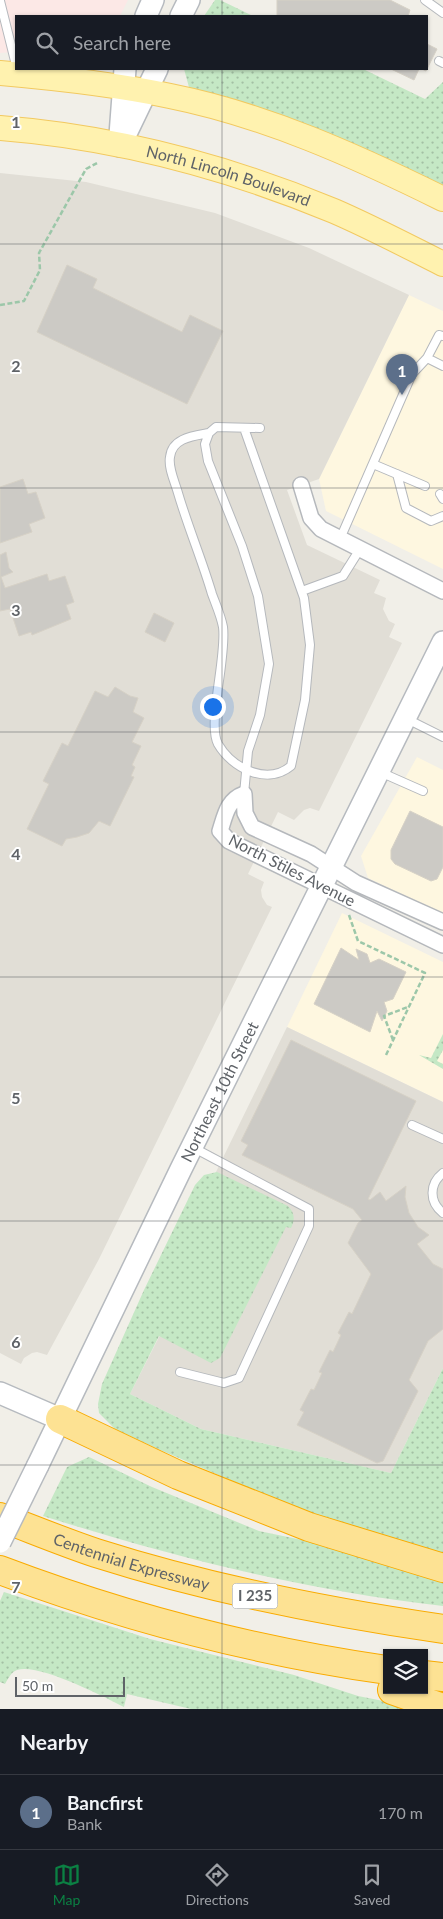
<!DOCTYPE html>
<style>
:root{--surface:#171b24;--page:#242831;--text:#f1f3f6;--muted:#9ea1a6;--line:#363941;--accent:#0b8043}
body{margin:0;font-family:Lato,sans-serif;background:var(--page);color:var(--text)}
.controls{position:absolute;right:15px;bottom:15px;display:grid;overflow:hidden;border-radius:0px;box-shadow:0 1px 4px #0004}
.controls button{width:45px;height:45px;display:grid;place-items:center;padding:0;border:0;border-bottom:1px solid var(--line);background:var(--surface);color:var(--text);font:25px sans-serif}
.scale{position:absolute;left:15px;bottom:12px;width:110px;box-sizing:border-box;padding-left:5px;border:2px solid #5f6368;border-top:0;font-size:14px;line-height:18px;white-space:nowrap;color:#5f6368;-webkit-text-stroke:4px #fff;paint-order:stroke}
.you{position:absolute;left:212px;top:706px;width:18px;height:18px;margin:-12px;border:4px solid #fff;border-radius:50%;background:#1a73e8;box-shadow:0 0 0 8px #1a73e833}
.badge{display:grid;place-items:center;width:32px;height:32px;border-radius:50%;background:var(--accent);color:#fff;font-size:16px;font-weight:700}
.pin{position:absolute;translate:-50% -41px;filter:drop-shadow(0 1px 2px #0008)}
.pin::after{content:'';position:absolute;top:26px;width:18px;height:15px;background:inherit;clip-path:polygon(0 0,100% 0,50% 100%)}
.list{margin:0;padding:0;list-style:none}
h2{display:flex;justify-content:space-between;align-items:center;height:65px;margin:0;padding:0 20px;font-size:21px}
h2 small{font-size:16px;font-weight:400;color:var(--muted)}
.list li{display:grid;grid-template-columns:32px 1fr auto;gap:15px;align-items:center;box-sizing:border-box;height:75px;padding:0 20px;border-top:1px solid var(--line)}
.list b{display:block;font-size:19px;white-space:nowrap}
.list p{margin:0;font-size:16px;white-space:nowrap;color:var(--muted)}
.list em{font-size:16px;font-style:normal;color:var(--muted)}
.icon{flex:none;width:28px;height:28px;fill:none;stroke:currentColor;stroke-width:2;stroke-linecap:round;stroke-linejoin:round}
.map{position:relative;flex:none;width:443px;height:1709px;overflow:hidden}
.search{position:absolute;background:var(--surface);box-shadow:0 1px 4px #0004;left:15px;right:15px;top:15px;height:55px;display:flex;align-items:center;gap:12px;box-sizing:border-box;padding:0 18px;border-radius:0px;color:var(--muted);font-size:19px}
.sheet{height:140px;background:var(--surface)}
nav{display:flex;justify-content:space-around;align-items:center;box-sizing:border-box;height:70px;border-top:1px solid var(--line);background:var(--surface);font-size:14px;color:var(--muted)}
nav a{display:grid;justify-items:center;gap:2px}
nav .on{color:var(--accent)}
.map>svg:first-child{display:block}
.commercial{fill:#fef7e0}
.education{fill:#e1ded6}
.medical{fill:#fce8e6}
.grass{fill:url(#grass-dots)}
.building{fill:#cccac5;stroke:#d6d1c6}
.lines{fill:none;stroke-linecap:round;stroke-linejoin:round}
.lane-casing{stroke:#b5b8bc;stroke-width:10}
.street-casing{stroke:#b5b8bc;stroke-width:18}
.secondary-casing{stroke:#b6babf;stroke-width:24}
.primary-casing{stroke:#f2c960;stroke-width:26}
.highway-casing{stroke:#f9ab00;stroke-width:30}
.path{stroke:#9cc7a9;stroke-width:2.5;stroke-dasharray:5 2.5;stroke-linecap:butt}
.lane{stroke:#fff;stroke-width:8}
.street{stroke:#fff;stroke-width:15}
.secondary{stroke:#fff;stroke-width:21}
.primary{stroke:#fff2af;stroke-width:24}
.highway{stroke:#fde293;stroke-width:28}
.secondary-bridge-casing{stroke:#b6babf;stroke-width:24;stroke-linecap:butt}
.secondary-bridge{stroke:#fff;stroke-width:21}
.grid{fill:none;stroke:#5f6368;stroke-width:1;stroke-opacity:0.55}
.labels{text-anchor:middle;stroke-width:4;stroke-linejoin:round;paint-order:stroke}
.shield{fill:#fff;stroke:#8f9295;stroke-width:1}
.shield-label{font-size:15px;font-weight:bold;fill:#5f6368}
.street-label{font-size:16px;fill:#5f6368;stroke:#fff}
.grid-label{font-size:16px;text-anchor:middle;font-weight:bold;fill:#5f6368;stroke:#fff;stroke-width:4;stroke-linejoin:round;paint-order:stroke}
</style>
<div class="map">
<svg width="443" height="1709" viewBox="0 0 443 1709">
<defs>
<pattern id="grass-dots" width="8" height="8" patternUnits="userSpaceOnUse" patternTransform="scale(1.25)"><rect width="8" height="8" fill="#c5e8c5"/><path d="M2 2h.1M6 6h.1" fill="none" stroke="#a3c0a4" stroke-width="1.8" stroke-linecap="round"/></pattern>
</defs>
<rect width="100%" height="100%" fill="#f1efe8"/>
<path class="commercial" d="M409 295 443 311V569L326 511 319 479Z
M417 757 443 770V914L368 878 361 856Z
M342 913 443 962V1102L287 1027Z"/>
<path class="education" d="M0 173 86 182 215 213 309 248 409 295 319 479 287 490 307 545 380 580 374 593 386 598 383 609 389 621 395 624 389 637 402 643 319 811 310 808 304 810 294 820 278 812 248 874 264 882 261 890 262 897 267 905 272 907 99 1259 47 1355 37 1352 32 1353 24 1358 21 1364 0 1353Z
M287 1027 443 1102V1368L391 1473 201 1429 130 1394 236 1186 215 1174Z"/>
<path class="medical" d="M0 0H128L120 16H16V52L0 53Z"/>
<path class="grass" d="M215 0H220L253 16H204Z
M184 69H363L425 99 443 82V188L190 91Z
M443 1034V1050L437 1061 443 1064V1069L419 1055 431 1058Z
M217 1172 288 1206C295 1213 295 1220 291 1228L286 1227 220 1358 211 1363 159 1336 130 1394 201 1429 391 1473 443 1368V1559L352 1532 158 1449 115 1429 99 1413 98 1404 102 1384 144 1290 195 1185 204 1175Z
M89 1457 152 1487 259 1531 379 1556 443 1575V1606C303 1590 177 1558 43 1516L67 1467Z
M4 1592 150 1639 294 1675 358 1696 424 1709H191L127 1694 124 1707C102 1696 39 1663 17 1670 11 1672 8 1679 5 1684L0 1682V1601Z"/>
<path class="building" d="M277 0H390L410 10 408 16H277Z
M427 44 437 49 426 71 422 69H427Z
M391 69H419L414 80Z
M67 265 97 279 93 288 182 332 190 315 223 331 187 404 37 332Z
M23 479 28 494 36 492 45 518 29 524 32 532 0 543V487Z
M6 552 9 568 13 572 1 577 5 588 47 574 49 581 65 576 74 602 66 605 71 619 32 635 31 632 19 636 10 609 0 611V555Z
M154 613 174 623 165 642 145 632Z
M115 687 130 696 138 698 133 712 144 718 132 742 141 746 132 765 135 767 131 776 134 777 110 826 99 821 89 833 77 837 66 839 62 846 27 829 49 784 43 781 62 743 68 746 95 691 108 697Z
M410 811 443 827V867L437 879 431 881 395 864 391 859V850Z
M341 948 359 960 356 949 367 954 370 963 379 959 406 972 393 999 384 1002 387 1011 382 1021 377 1011 370 1032 314 1004Z
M291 1040 416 1101 368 1199 370 1200 380 1192 386 1201 406 1186 405 1197 409 1213 418 1227 429 1235 417 1244 433 1264 443 1269V1329L428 1341 409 1380 418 1391 383 1461 377 1463 297 1425 304 1412 300 1410 311 1389 314 1390 322 1373 319 1372 330 1350 333 1352 341 1335 338 1333 349 1312 352 1314 371 1274 348 1243 358 1223 362 1220 353 1209 242 1155 248 1145 241 1141Z"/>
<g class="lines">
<g class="lane-casing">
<path id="lane" d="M425 0 443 13
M0 1 16 65
M439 61 443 63
M427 358 443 366
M209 433C193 436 172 438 170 457 168 468 175 482 178 493 188 527 202 560 212 594 216 605 221 616 223 627 227 656 207 724 218 744 232 768 267 786 291 766L305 700 310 645 304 598 244 428
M373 464 425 486
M397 474 406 508 431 521 443 516
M440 494 443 499
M340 539 412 374 427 358 439 335 443 336
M302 591 343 576 360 549
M407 719 443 737
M380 772 423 791
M244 794 248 751 260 715 269 664 258 596 242 546 208 461 205 444 209 433 216 427 260 428
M412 1125 443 1139
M443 1173C429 1184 429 1202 443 1213
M180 1372 224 1383 239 1378 309 1226V1209L194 1148"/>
</g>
<g class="street-casing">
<path id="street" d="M301 485 311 518 321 529 443 591
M443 922 356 883 311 854 252 827 245 813 244 794C227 800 225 816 220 831L229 841 443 945"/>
</g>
<g class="secondary-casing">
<g id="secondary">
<path d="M146 16 153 0"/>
<path d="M181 16 189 0"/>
<path d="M120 135 125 69"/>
<path d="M120 146 157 69"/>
<path d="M0 1393 60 1419"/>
<path id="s1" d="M38 1465 181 1169 443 642"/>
</g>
</g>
<g class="primary-casing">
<g id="primary">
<path d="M0 73C57 78 114 84 170 96 265 115 356 156 443 199"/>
<path id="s2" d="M0 128C115 137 228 167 334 211 371 227 407 246 443 264"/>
</g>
</g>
<g class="highway-casing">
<g id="highway">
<path d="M60 1419 178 1475 309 1527 443 1568"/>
<path id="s3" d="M0 1517C32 1529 63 1542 96 1553 209 1589 326 1612 443 1629"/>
<path d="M0 1570C124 1617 255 1651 387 1670"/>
<path d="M424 1675 443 1677"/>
<path d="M392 1690 443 1708"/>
</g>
</g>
<path class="path" d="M0 305 24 301 40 270 39 253 86 169 99 162
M349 915 358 941 425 973 386 1055
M393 1040 384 1016 408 1007"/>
<use href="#lane" class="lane"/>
<use href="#street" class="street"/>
<use href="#secondary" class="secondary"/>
<use href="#primary" class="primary"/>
<use href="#highway" class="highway"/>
<g class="secondary-bridge-casing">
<path id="secondary-bridge" d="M0 1542 38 1465"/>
</g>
<use href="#secondary-bridge" class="secondary-bridge"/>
</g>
<path class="grid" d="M222 0V16M222 69V1709M0 244H443M0 488H443M0 732H443M0 977H443M0 1221H443M0 1465H443"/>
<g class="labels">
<rect class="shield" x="232.5" y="1583.5" width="45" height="25" rx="4"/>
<g class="shield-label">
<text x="255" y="1601">I 235</text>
</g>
<g class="street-label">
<text dy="6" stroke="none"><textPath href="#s2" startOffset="234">North Lincoln Boulevard</textPath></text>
<text transform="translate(292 870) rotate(27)" y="6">North Stiles Avenue</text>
<text dy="6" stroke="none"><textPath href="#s1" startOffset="415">Northeast 10th Street</textPath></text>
<text dy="6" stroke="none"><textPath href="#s3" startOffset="139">Centennial Expressway</textPath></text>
</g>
</g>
<g class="grid-label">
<text x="16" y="128">1</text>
<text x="16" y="372">2</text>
<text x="16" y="616">3</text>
<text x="16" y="860">4</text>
<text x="16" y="1104">5</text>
<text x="16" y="1348">6</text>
<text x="16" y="1593">7</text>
</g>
</svg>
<div class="controls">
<button><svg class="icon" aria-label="layers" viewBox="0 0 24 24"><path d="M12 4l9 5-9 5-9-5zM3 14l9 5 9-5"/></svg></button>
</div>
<div class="scale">50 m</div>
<div class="you"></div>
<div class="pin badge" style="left:402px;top:395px;background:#5c6f8a">1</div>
<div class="search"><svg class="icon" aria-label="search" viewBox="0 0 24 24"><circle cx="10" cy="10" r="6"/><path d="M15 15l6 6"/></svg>Search here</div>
</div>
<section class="sheet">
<h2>Nearby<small></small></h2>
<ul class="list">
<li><span class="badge" style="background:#5c6f8a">1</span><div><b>Bancfirst</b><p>Bank</p></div><em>170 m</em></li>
</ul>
</section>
<nav>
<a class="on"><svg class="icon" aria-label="map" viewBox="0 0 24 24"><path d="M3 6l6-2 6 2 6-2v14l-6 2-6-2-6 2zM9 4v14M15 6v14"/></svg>Map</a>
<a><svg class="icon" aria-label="directions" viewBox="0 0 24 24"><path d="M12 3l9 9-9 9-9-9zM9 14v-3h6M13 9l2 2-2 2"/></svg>Directions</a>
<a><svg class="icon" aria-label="saved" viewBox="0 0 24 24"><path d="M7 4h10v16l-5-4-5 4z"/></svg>Saved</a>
</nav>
